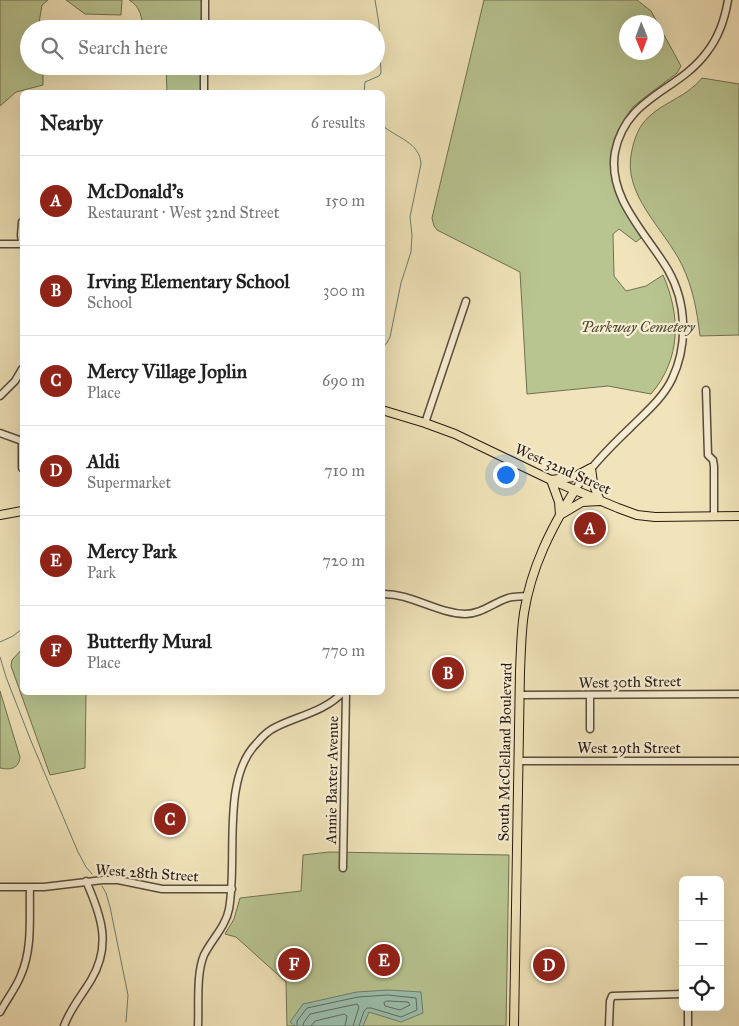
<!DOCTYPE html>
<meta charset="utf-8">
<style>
:root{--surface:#fff;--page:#f2f2f2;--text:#222;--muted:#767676;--line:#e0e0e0;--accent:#8f2418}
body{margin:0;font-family:"IM FELL Great Primer",serif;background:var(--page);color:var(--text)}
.controls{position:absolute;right:15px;bottom:15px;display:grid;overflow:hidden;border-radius:8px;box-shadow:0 5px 20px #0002}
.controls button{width:45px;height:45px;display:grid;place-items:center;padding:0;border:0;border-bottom:1px solid var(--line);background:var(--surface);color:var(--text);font:25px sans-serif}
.compass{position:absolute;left:619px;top:15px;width:45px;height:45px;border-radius:50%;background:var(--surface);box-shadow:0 5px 20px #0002;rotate:179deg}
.you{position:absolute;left:505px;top:474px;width:18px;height:18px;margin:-12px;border:4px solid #fff;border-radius:50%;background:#1a73e8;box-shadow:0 0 0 8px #1a73e833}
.badge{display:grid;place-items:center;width:32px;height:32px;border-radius:50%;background:var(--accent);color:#fff;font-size:16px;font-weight:700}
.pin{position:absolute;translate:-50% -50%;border:2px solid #fff;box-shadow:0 1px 5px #0006}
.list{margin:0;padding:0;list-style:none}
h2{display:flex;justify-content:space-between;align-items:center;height:65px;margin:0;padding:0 20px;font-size:21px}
h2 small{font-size:16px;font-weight:400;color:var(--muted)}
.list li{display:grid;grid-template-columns:32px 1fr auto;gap:15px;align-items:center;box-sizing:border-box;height:90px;padding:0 20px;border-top:1px solid var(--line)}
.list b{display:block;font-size:19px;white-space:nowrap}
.list p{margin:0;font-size:16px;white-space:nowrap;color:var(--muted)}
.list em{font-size:16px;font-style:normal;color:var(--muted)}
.icon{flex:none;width:28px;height:28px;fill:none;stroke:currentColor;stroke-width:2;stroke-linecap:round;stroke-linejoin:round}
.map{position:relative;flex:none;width:739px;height:1026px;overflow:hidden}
.search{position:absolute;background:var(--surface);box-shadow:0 5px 20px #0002;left:20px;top:20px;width:365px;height:55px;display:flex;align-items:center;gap:12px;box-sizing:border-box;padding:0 18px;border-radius:28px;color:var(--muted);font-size:19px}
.panel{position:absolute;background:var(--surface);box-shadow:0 5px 20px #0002;left:20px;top:90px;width:365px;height:605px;border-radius:8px}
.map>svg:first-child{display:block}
.green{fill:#b8c591;stroke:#6f7052;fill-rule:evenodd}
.water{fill:#9bbfad;stroke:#6c7d6f}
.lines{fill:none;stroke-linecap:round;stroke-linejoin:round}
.shore{stroke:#606c60;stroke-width:1}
.stream{stroke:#6c7d6f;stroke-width:1}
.minor-casing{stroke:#594c3c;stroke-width:9}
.major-casing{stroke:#261a12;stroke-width:10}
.minor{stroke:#f6edd2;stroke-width:6}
.major{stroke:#f1e4ba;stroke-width:8}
.labels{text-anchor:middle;stroke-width:4.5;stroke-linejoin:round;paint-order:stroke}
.park-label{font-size:15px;font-style:italic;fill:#524d38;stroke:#f6edd2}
.street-label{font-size:15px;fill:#261a12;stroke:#f6edd2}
</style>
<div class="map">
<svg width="739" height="1026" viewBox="0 0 739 1026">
<rect width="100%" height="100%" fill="#f1e4ba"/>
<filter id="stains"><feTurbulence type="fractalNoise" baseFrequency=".004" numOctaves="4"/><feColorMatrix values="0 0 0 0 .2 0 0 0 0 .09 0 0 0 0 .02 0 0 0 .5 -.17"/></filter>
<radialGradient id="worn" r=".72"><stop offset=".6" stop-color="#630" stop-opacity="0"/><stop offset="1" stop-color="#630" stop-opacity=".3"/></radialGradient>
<path class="green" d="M0 0H48L42 5 38 29H29V66H43V85L16 92 0 106Z
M66 0H122L121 15 85 14Z
M129 0H202L201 29H143C142 17 140 6 129 0Z
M484 0H637L651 11 681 66 677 73C663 84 648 94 634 106 628 112 624 121 620 129 598 172 619 202 641 238L636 242 619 229 613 234 614 276 626 291 646 286 663 275C681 316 681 359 651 394L608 386 527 394 520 272 437 230 434 226 432 218ZM626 22H656V52H626Z
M166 66H201V92H167Z
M702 78 739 84V335L700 336C697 311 693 288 682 265 664 228 621 194 632 150 634 140 638 129 644 122 655 108 674 101 688 91 693 87 698 83 702 78Z
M22 649V692L86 693 85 768 50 775 11 666 12 660Z
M0 691 20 757C19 769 10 770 0 768Z
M329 852 509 855 506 1026H287L286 982 236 937 225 934 234 919 240 898 301 891 303 855Z"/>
<path class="water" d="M388 990 421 992 423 1013 401 1022 369 1012 363 1026H295L290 1022 303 1004 357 992Z"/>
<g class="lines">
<path class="shore" d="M387 1001 408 1002 410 1005 400 1010 385 1006 384 1003Z
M297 1026V1021L307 1008 358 997 388 995 416 998 417 1010 401 1017 371 1008H367L364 1011 359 1026
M303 1026 304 1022 310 1014 357 1004 359 1007 353 1026
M311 1026 315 1021 344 1014 347 1016 345 1026"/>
<path class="stream" d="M364 92 365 82 379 76 381 73 379 24 375 0
M382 125C396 138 420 142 421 164L410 217 412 235 411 252 401 283 390 337 387 343 382 347
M0 642 13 636 22 629
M0 657 6 677 31 741 78 852 86 867 92 874
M102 886 106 893 110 907 128 995 126 1022"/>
<g class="minor-casing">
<path id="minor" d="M205 29V0
M204 92V66
M22 222 21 235 22 243
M0 244H22
M706 390 708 455 713 460 714 466V516
M0 396 15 381 22 369
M425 423 466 301
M0 433 22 441V468
M575 490C590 467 610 447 630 428 645 413 663 398 672 379 688 345 687 303 668 270 647 234 607 198 615 152 626 96 678 92 707 52 718 38 725 18 728 0
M382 594C411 593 436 613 465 614 481 614 493 603 508 598 514 596 521 597 527 596
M520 695 739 694
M590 729V695
M519 761H739
M343 868 346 692
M0 887H44L103 880H118L162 889H232
M0 1012C7 999 16 988 21 975 33 947 29 916 30 887
M64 1026C70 1009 82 995 91 980 112 945 101 915 86 881
M198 1026C199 1005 196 974 204 955 212 939 226 926 229 909 238 861 221 780 256 744 261 738 269 730 276 727 298 716 326 711 343 692
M609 1026 610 1001 612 996 683 994
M688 1026V1007"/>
</g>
<g class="major-casing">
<path id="major" d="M382 410 425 423 455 434 551 480 618 508 637 515 655 517 739 516
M591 468 593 483 600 501 582 502 560 515 559 502 551 480 574 477Z
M0 515 22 511
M514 1026 520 671C521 652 521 632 524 613 531 568 551 528 575 490"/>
</g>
<use href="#minor" class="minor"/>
<use href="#major" class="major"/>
</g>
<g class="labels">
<g class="park-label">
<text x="638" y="332">Parkway Cemetery</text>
</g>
<g class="street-label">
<text transform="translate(563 469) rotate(24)" y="5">West 32nd Street</text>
<text transform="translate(630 682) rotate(-1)" y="5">West 30th Street</text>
<text x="629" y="753">West 29th Street</text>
<text transform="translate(505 752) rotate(-89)" y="5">South McClelland Boulevard</text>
<text transform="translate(332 780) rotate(-89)" y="5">Annie Baxter Avenue</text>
<text transform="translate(147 873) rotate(4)" y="5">West 28th Street</text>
</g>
</g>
<rect width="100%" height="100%" filter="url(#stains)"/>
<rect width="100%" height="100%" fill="url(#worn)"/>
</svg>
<div class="controls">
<button>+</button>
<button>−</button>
<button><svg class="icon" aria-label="locate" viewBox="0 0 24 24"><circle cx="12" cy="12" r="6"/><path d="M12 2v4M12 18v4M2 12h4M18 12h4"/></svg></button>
</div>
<svg class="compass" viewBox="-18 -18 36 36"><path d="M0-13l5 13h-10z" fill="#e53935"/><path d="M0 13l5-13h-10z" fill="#767676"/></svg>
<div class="you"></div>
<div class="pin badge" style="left:590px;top:528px">A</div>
<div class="pin badge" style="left:448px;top:673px">B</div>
<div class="pin badge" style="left:170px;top:819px">C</div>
<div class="pin badge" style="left:549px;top:965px">D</div>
<div class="pin badge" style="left:384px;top:960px">E</div>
<div class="pin badge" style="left:294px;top:964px">F</div>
<div class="search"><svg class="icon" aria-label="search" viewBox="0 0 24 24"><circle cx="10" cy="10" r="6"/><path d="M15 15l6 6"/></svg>Search here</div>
<section class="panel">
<h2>Nearby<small>6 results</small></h2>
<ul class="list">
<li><span class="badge">A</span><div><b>McDonald's</b><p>Restaurant · West 32nd Street</p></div><em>150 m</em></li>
<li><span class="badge">B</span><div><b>Irving Elementary School</b><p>School</p></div><em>300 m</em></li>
<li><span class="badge">C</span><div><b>Mercy Village Joplin</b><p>Place</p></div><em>690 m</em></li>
<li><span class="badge">D</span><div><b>Aldi</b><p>Supermarket</p></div><em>710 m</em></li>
<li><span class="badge">E</span><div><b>Mercy Park</b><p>Park</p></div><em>720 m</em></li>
<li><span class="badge">F</span><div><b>Butterfly Mural</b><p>Place</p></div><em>770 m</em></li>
</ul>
</section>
</div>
